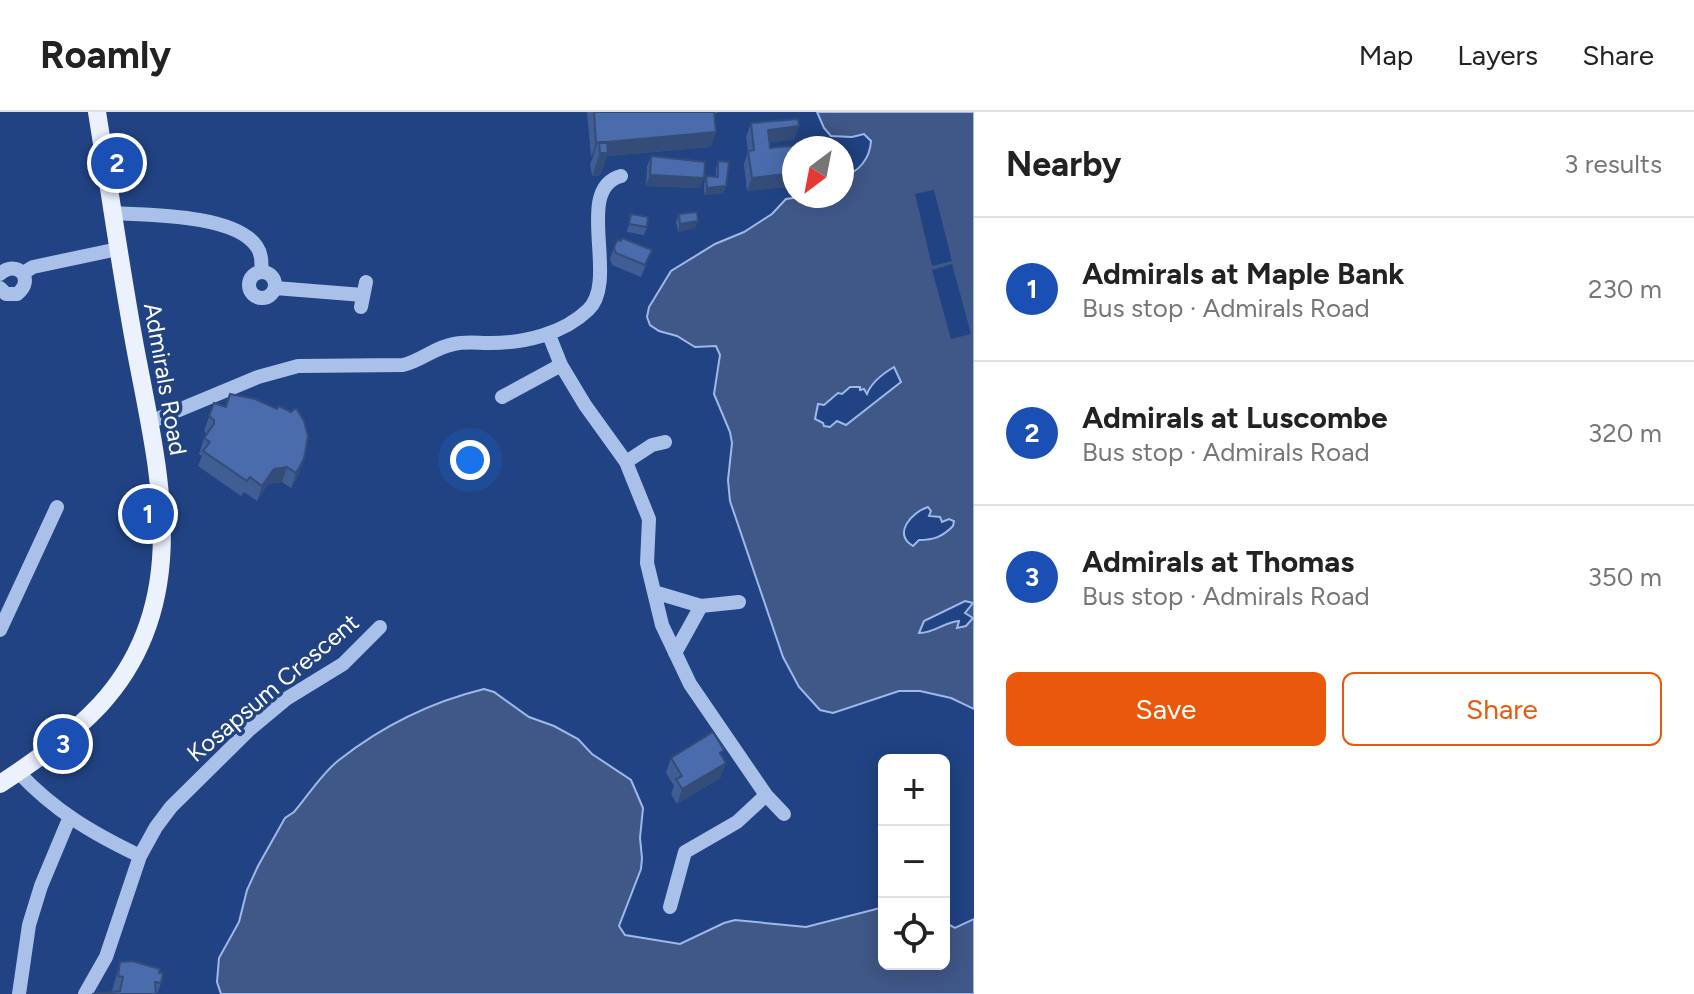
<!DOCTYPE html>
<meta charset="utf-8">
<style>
:root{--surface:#fff;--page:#f6f6f6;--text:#222;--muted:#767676;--line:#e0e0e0;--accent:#ea580c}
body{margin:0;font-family:Figtree,sans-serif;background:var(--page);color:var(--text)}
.controls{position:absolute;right:24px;bottom:24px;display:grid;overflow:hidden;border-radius:12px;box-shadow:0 4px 20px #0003}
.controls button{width:72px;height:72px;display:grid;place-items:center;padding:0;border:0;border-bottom:2px solid var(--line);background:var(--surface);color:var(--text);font:40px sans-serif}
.compass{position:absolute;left:782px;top:24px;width:72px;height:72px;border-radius:50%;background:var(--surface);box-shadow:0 4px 20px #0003;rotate:212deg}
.you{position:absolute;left:470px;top:348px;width:28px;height:28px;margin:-20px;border:6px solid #fff;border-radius:50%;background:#1a73e8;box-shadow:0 0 0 12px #1a73e833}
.badge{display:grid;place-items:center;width:52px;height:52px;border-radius:50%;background:var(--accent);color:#fff;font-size:26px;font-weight:700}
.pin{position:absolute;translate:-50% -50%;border:4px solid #fff;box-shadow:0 2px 8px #0006}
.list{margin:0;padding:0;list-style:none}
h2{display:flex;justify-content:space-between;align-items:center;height:104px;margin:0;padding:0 32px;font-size:34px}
h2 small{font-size:26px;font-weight:400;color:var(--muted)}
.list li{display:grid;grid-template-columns:52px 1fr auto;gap:24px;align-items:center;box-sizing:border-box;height:144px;padding:0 32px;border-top:2px solid var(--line)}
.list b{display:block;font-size:30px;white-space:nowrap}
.list p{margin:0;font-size:26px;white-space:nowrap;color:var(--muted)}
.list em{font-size:26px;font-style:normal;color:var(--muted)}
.actions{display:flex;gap:16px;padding:24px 32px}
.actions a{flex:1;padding:18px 0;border:2px solid var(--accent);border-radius:12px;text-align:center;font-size:28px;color:var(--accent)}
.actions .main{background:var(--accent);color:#fff}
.icon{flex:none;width:44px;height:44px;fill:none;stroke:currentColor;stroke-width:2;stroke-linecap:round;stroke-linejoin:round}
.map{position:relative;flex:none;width:974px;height:882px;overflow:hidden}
header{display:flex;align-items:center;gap:48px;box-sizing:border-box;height:112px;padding:0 40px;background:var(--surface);border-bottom:2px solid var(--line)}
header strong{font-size:38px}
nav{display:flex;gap:44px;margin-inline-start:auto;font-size:28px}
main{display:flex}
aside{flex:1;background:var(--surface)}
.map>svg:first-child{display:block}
.water{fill:#405888;stroke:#9db9ea;stroke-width:2;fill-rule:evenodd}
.pier{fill:#214383}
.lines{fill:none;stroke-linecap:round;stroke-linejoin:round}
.minor{stroke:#a9c0e9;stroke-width:14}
.major{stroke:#ecf1fe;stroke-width:18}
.wall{fill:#405d94}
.shaded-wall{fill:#344c78}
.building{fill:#4a6cac;stroke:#344c78;stroke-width:2}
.labels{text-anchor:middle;stroke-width:7;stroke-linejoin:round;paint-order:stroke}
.street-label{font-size:24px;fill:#fff;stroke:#214383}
</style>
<header>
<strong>Roamly</strong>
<nav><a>Map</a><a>Layers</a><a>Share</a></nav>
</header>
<main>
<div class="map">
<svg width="974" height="882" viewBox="0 0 974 882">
<rect width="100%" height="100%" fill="#214383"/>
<path class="water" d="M817 0H974V597L951 586 920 579H899L833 601 820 598 799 575 783 545 730 389 728 368 732 331 730 320 714 282 720 243 716 234 695 235 677 224 659 219 650 213 647 205 649 195 671 159 715 132 744 120 772 102 786 87 807 84H842V64C859 61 870 46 871 29L864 22 852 25 831 24 824 16ZM894 255 901 270 846 313 837 309 830 315 824 314 823 311 815 307 818 292 824 293 838 281 842 282 850 275H860V278L864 277 867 282C871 271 884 261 894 255ZM928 395 931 399 929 404 940 405 942 410 949 407 954 409 953 414C942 425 934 428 919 428L913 434C892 422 912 400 928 395ZM965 489 973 491 965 501 973 506 966 514 957 516 959 509C944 510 935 521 919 521L924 509Z
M484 577 494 580 529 605 554 614 578 627 592 642 631 668 643 696 640 726 642 746 641 757 619 814 625 823 680 832 724 811 735 808 806 815 884 795V852H944V810L955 816 974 807V882H221L217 870 219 846 239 810 247 778 258 754 285 706 294 700C308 684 321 662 339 648 381 615 431 590 484 577Z"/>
<path class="pier" d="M934 78 952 149 932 154 915 82Z
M952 152 971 222 951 227 932 158Z"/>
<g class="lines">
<path class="minor" d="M112 101C148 103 236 102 257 135 262 142 262 151 261 160
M249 173a13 13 0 1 1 26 0a13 13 0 1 1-26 0Z
M23 161 33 155 118 137
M0 162C17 146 36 168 17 182H6L0 176
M275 176 363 183
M361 195 366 170
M549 223 561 253 585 293 626 350 649 407 647 451 654 480 662 513 690 572 766 683 784 702
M502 285 561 253
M150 310 258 265 298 254 403 253C421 249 435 235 454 232 465 229 478 231 491 231 524 231 563 222 588 198 620 168 573 77 621 64
M626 350 652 333 665 330
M654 480 701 494 739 490
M0 518 57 395
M675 541 701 494
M18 660C56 700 92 721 140 744
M670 795 685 740 737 710 766 683
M19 882 29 813 41 774 69 707
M85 882 106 845 140 744 156 715 171 695 250 617 286 587 343 552 380 515"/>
<path class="major" d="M0 672C35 649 71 624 100 593 194 491 159 361 136 240 121 160 110 80 97 0"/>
</g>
<path class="wall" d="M587 0H718L717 1 714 2 711 35 607 44 600 63 592 64 590 52 593 45H591Z
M751 11 794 28 770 30V36H794V74L747 79 744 52 748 40 746 25Z
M651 44 700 76 646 74 647 55Z
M718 49 724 81 704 83V71L706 64 716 65V56Z
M631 102 647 115 644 123 627 120Z
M679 102 695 116 678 120 676 110Z
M614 136 652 138 641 165 612 153 610 147Z
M214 291 299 362 291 376 282 370 268 372 257 389 244 380 241 384 198 354 202 344 199 342 204 326 207 322 204 319Z
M722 644 726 651 720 666 677 692 671 682 674 674 666 661 671 646Z
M120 850 159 861 161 871 157 882H92L115 879H112Z"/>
<path class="shaded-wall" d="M799 14 794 28 763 31 768 18Z
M716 20 711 35 607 44 600 63 592 64 600 41 599 30Z
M598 30 593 45H591L596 31Z
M794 61V74L747 79 752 66Z
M650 63 704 66 700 76 646 74Z
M726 74 724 81 704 83 707 76Z
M698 109 695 116 678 120 680 112Z
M304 347 299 362 291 376 296 361Z
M287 355 282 370 268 372 257 389 262 374 274 357Z
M726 651 720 666 677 692 682 677Z"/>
<path class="building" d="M594 0H714L716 20 596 31Z
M798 7 799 14 768 18 770 36 811 32V36H794V61L752 66 748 39 754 38 751 11Z
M599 30H607L608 41H600Z
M651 44 705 50 704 66 650 63Z
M718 49 729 50 726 74 707 76 706 64 718 65Z
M697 100 698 109 680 112 679 102Z
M631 102 648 105 647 115 629 112Z
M622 126 652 138 645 153 616 141 614 136 617 128 621 129Z
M230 282 255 287 277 297 279 294 291 300 296 296 304 309 308 324 304 347 296 361 287 355 274 357 262 374 250 365 247 369 203 339 210 330 204 326 214 312V308L209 304 214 291 226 295Z
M713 620 724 638 720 641 726 651 682 677 676 667 682 664 671 646Z
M132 849 160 857 159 861H163L161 871 155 870 156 882H92L120 879 123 865 118 864 120 850Z"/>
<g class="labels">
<g class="street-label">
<text transform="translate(165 267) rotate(80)" y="8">Admirals Road</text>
<text transform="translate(273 576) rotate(-40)" y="8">Kosapsum Crescent</text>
</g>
</g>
</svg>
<div class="controls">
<button>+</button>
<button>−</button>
<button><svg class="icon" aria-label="locate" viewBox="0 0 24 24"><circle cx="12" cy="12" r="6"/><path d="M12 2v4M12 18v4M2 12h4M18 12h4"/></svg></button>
</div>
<svg class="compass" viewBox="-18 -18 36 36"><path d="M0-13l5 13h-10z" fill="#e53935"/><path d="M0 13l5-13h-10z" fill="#767676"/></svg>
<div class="you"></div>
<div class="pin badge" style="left:148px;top:402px;background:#1a4fb4">1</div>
<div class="pin badge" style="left:117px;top:51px;background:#1a4fb4">2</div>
<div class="pin badge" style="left:63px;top:632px;background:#1a4fb4">3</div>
</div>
<aside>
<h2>Nearby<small>3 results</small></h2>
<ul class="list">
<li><span class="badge" style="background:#1a4fb4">1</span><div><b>Admirals at Maple Bank</b><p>Bus stop · Admirals Road</p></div><em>230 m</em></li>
<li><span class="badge" style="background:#1a4fb4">2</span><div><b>Admirals at Luscombe</b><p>Bus stop · Admirals Road</p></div><em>320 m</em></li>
<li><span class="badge" style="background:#1a4fb4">3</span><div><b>Admirals at Thomas</b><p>Bus stop · Admirals Road</p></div><em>350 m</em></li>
</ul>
<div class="actions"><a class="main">Save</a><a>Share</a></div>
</aside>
</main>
